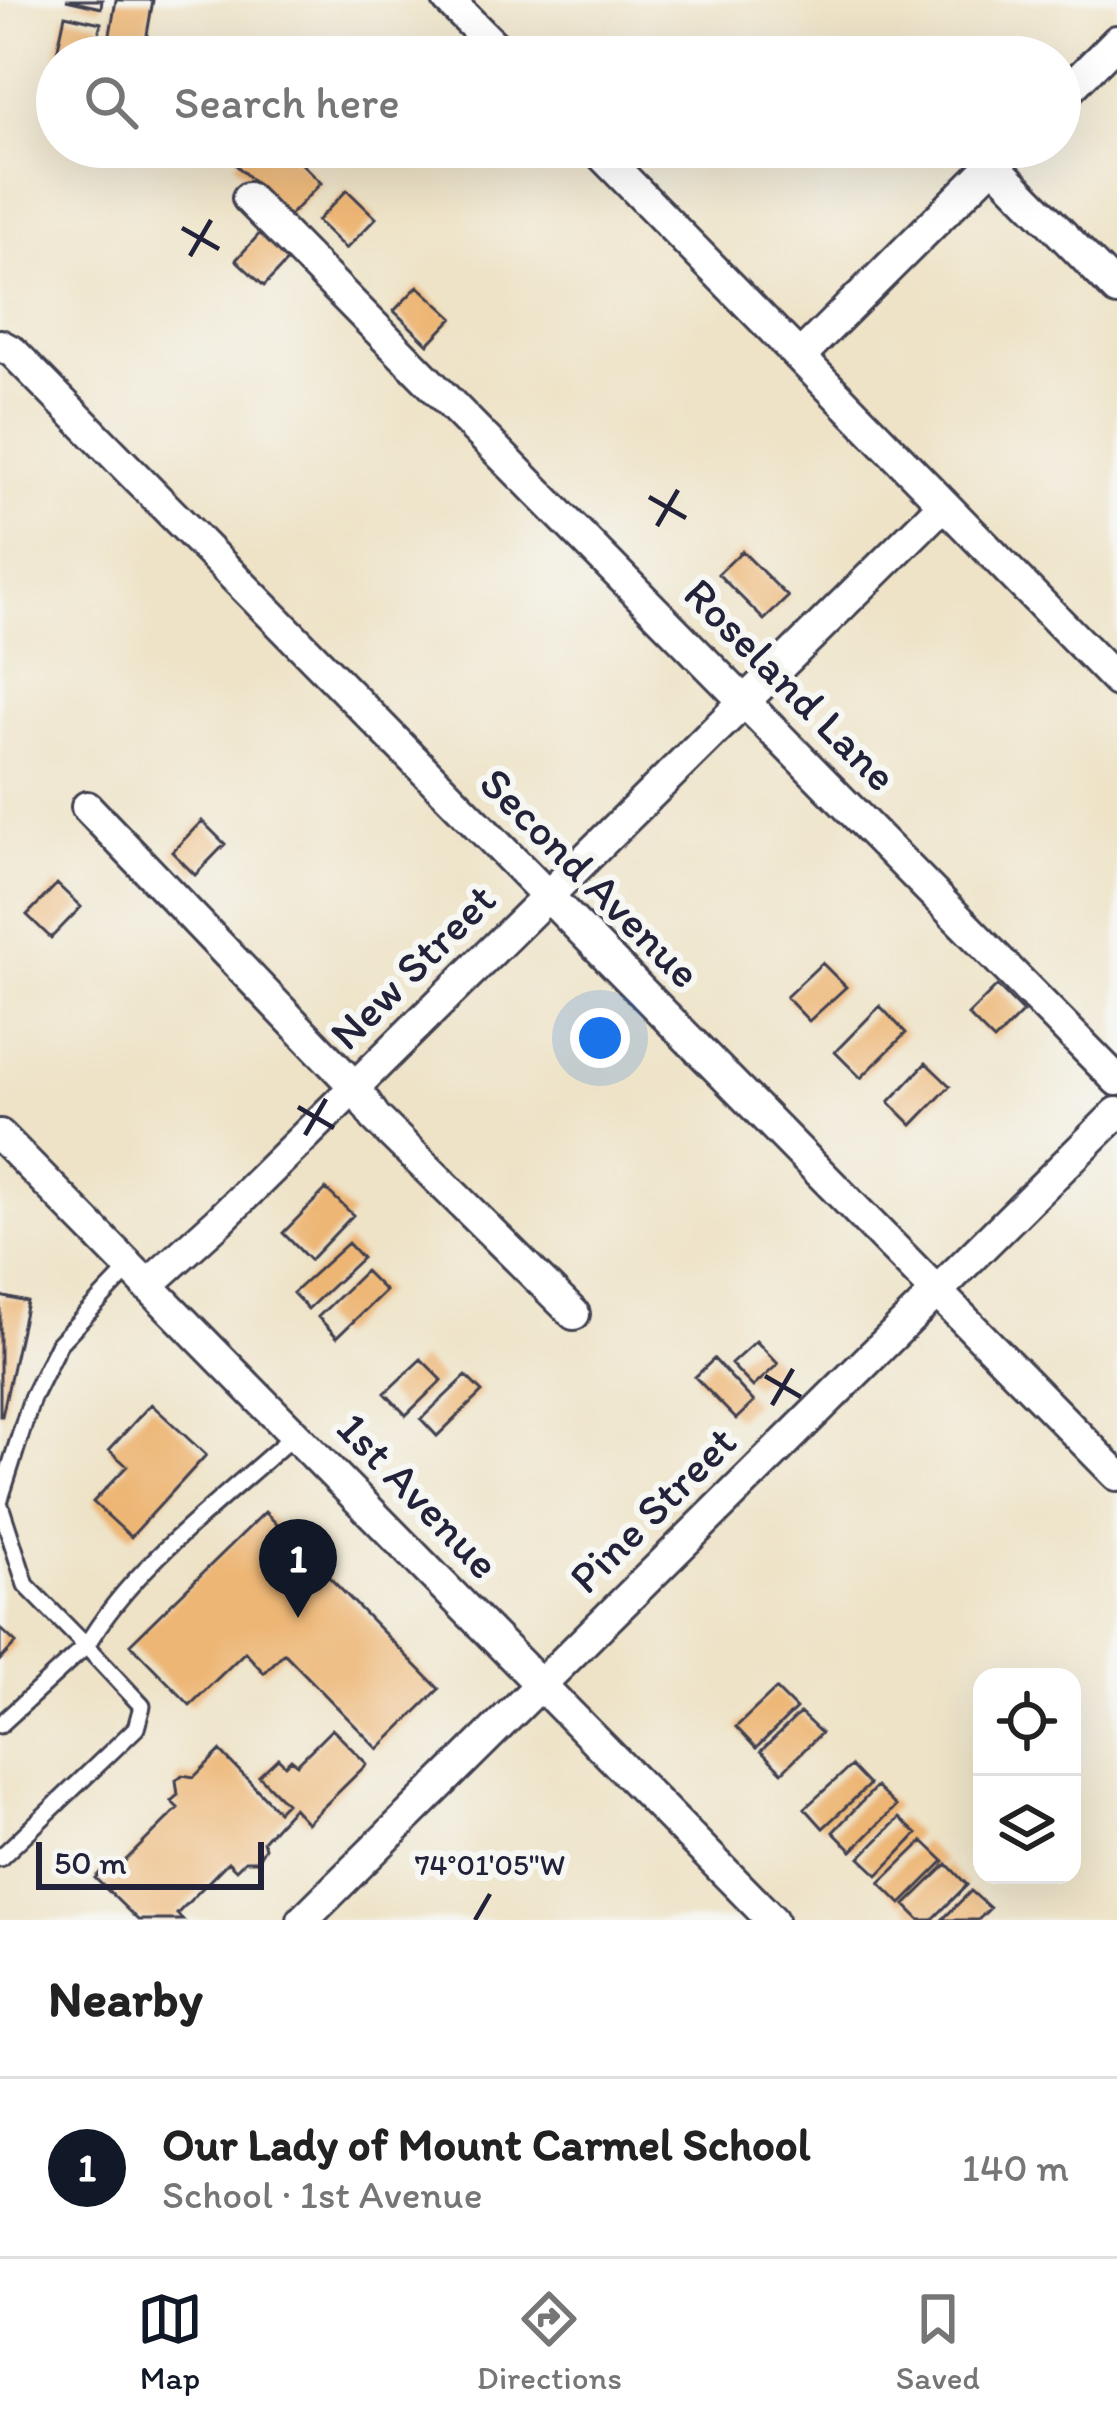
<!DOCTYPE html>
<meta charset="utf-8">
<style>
:root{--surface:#fff;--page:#f2f2f2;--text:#222;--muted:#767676;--line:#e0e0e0;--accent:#111827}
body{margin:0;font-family:Itim,sans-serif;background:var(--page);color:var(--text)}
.controls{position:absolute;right:36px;bottom:36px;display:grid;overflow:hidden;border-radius:24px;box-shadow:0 12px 48px #0002}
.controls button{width:108px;height:108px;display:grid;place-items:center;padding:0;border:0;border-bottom:3px solid var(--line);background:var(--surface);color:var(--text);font:60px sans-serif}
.scale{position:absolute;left:36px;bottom:30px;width:228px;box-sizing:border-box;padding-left:12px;border:6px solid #22223b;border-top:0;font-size:33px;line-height:42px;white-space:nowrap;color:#22223b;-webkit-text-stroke:9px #f6f6f2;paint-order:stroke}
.you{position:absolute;left:600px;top:1038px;width:42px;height:42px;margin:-30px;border:9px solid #fff;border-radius:50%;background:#1a73e8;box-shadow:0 0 0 18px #1a73e833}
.badge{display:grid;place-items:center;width:78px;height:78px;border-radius:50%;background:var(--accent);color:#fff;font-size:39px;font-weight:700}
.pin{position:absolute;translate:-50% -99px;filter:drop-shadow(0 3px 6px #0008)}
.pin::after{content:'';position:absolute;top:63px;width:42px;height:36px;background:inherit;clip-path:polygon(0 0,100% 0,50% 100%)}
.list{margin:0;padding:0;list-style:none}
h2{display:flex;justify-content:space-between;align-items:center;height:156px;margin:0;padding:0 48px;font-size:51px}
h2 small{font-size:39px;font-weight:400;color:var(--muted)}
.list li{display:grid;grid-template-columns:78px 1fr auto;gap:36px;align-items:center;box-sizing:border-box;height:180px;padding:0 48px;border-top:3px solid var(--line)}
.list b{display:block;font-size:45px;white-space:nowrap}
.list p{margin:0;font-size:39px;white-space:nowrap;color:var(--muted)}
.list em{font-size:39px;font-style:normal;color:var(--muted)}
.icon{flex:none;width:66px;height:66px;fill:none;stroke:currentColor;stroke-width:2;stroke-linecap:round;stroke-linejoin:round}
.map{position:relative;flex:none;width:1117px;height:1920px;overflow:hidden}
.search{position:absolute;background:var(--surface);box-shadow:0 12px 48px #0002;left:36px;right:36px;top:36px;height:132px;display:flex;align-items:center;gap:30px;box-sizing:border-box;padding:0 42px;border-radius:66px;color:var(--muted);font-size:45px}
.sheet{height:336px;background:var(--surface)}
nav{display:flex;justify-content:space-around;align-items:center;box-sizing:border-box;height:168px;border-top:3px solid var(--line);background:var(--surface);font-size:33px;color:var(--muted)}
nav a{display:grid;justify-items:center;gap:6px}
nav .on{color:var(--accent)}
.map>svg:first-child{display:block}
.building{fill:#edb675}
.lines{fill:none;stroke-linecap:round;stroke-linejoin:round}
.service-casing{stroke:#413f50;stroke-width:21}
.minor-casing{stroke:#413f50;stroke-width:36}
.service{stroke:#fff;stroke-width:15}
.minor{stroke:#fff;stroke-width:30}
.ticks{fill:none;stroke:#22223b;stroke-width:4.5}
.labels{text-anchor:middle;stroke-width:12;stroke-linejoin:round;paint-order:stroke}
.street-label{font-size:45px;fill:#22223b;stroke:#f6f6f2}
.ticks-label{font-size:30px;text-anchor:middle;fill:#22223b;stroke:#f6f6f2;stroke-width:12;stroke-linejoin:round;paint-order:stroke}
</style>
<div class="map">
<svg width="1117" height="1920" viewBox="0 0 1117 1920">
<rect width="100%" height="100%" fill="#f6f6f2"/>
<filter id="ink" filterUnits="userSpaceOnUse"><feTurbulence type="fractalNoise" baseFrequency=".00833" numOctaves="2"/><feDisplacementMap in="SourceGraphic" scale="24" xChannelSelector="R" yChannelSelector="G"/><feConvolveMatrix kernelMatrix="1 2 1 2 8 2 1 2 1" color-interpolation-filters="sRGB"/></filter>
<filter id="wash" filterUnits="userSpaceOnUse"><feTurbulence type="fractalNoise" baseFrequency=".004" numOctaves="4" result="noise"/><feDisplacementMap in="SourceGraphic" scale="48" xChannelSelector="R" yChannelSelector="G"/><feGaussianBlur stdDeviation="2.7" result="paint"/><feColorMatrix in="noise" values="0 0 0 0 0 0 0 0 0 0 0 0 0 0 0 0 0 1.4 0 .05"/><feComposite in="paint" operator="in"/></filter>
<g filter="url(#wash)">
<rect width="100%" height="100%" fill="#eee3c7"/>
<g id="blocks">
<path class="building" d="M66 0H102L101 8Z
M116 0H153L144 52 108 46Z
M65 15 101 23 94 57H56Z
M250 147H285L321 183 289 216 234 163Z
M347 190 376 218 346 249 317 221Z
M262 231 291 257 264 286 236 260Z
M418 286 453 318 428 344 394 311Z
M742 551 788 597 764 620 718 574Z
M202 821 225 844 195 875 172 852Z
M57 884 81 907 51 938 27 915Z
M822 963 846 987 809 1021 786 997Z
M997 986 1023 1012 994 1041 968 1015Z
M880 1006 906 1033 861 1078 835 1052Z
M926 1063 950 1086 912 1125 889 1102Z
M326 1189 353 1215 310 1260 283 1233Z
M348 1243 362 1258 308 1309 293 1293Z
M365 1271 385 1291 337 1337 318 1317Z
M0 1296 27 1302 2 1416H0Z
M756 1341 778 1364 753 1387 731 1364Z
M421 1359 442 1380 406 1415 385 1393Z
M714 1359 754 1402 736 1419 695 1377Z
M466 1376 482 1392 437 1436 421 1419Z
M151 1404 206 1455 131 1537 93 1502 127 1466 109 1450Z
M265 1512 439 1689 378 1749 284 1653 264 1673 245 1652 190 1705 130 1644Z
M0 1628 16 1643 0 1660Z
M776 1689 796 1709 756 1748 736 1727Z
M800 1713 821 1733 782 1772 761 1751Z
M332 1729 367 1764 307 1823 293 1808 263 1841 265 1848 257 1861H245L236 1870 228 1862 177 1914 183 1920H138L95 1878 106 1866 113 1873 178 1808 171 1801 178 1795 176 1780 182 1775 194 1777 220 1751 278 1811 286 1803 259 1776 278 1758 285 1765 291 1759 297 1764Z
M851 1766 869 1785 823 1828 805 1808Z
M876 1787 896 1806 852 1851 833 1832Z
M899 1818 917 1834 878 1875 860 1858Z
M923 1841 944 1861 901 1904 880 1883Z
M947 1864 967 1885 932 1920H920L905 1905Z
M971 1891 990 1908 978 1920H942Z"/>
</g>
</g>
<g filter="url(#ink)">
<use href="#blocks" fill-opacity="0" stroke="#413f50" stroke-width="3"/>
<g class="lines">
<g class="service-casing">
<path id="service" d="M0 1499 32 1398 59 1343 130 1268
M0 1505 26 1585 86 1646 0 1725
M0 1858 136 1728 142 1706 86 1646C134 1564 225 1498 295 1434"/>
</g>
<g class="minor-casing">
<path id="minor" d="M448 0 505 57
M1060 98 1117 41
M594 147 1117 681
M993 164 1117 290
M248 198 1117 1080
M0 345 13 352 1117 1475
M800 356 1010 147
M87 807 354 1086 375 1117 574 1314
M0 1135 772 1920
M147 1286 220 1220 943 505
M303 1920 1117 1113"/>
</g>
<use href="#service" class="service"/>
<use href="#minor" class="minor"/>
</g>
</g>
<path class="ticks" d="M182 228 219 249M190 256 211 220M649 497 686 518M657 526 678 490M298 1107 334 1128M305 1135 326 1099M765 1376 801 1397M772 1405 793 1369M475 1920 490 1894"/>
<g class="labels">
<g class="street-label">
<text transform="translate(791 684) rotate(45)" y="16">Roseland Lane</text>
<text transform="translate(591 877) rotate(45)" y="16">Second Avenue</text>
<text transform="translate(412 966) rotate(-45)" y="16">New Street</text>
<text transform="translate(419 1495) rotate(46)" y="16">1st Avenue</text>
<text transform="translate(652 1509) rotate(-45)" y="16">Pine Street</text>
</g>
</g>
<g class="ticks-label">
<text x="490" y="1875">74°01'05"W</text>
</g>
</svg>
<div class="controls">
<button><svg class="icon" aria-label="locate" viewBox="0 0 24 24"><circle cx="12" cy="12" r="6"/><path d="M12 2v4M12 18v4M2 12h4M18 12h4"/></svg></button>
<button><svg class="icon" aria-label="layers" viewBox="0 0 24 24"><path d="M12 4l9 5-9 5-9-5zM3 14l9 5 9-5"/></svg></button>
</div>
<div class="scale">50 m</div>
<div class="you"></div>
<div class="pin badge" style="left:298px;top:1618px">1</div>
<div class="search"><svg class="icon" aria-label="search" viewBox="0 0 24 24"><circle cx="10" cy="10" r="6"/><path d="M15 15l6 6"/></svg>Search here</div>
</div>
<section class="sheet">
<h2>Nearby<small></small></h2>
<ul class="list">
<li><span class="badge">1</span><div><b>Our Lady of Mount Carmel School</b><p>School · 1st Avenue</p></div><em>140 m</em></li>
</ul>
</section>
<nav>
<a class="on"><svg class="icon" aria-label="map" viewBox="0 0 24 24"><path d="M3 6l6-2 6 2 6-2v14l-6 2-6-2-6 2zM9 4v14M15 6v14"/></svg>Map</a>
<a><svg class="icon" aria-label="directions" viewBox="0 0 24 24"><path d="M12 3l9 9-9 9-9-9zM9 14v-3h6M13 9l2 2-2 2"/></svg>Directions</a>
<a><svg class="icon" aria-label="saved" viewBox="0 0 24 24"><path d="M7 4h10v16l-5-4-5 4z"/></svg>Saved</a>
</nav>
